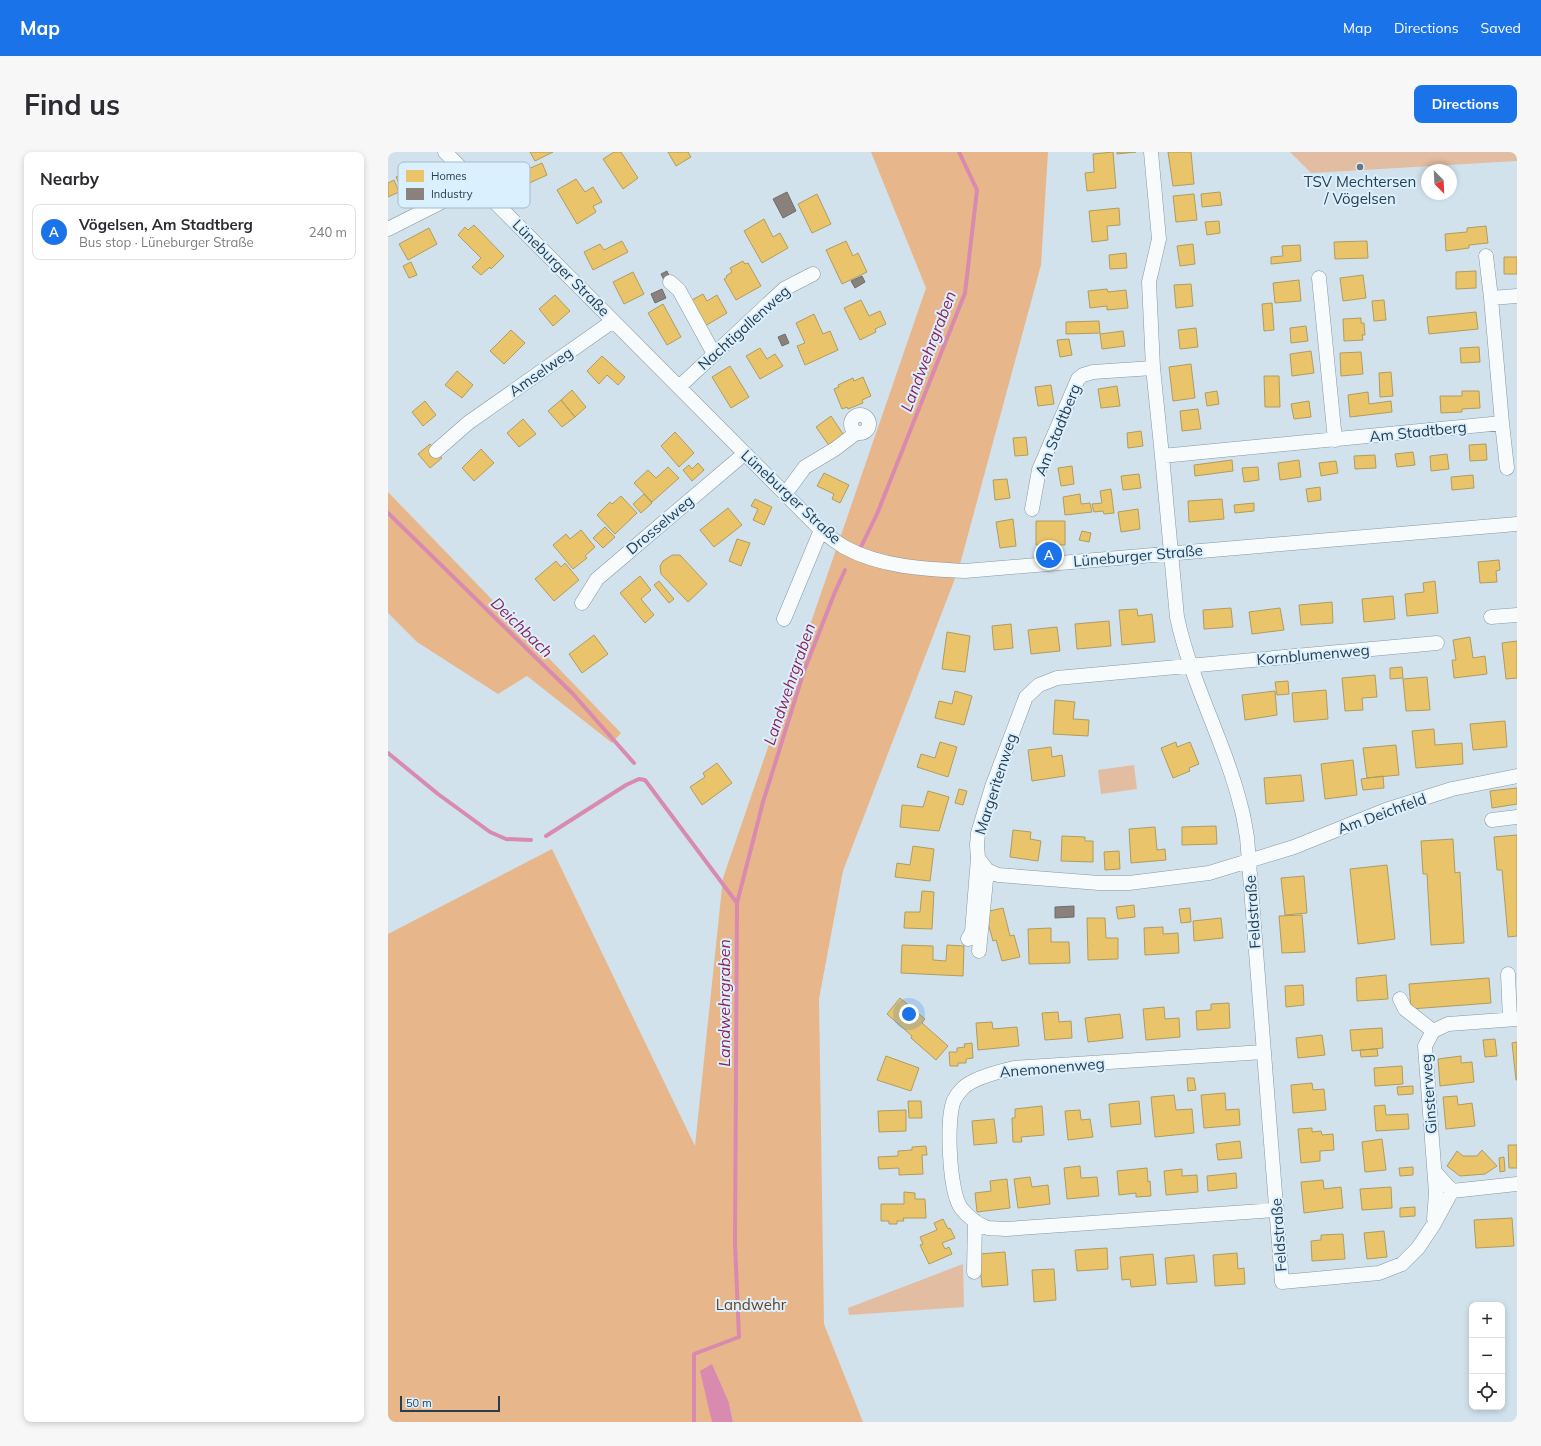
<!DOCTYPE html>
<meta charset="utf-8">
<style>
:root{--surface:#fff;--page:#f7f7f7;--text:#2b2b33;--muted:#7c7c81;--line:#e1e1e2;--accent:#1a73e8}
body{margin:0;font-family:Mulish,sans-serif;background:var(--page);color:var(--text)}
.controls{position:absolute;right:12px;bottom:12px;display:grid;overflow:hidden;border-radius:8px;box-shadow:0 2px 6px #0003}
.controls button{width:36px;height:36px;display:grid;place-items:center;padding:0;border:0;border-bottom:1px solid var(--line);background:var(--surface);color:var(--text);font:20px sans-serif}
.compass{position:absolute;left:1033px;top:12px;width:36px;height:36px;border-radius:50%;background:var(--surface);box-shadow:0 2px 6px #0003;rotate:156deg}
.scale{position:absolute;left:12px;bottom:10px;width:100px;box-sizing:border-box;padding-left:4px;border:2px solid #283e4c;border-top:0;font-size:11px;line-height:14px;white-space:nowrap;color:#283e4c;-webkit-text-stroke:3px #dbf0fe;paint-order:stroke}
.you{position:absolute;left:521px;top:862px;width:14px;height:14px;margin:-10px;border:3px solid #fff;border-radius:50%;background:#1a73e8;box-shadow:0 0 0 6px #1a73e833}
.badge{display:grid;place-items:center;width:26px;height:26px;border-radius:50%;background:var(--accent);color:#fff;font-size:13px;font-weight:700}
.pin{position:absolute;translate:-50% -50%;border:2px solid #fff;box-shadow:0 1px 4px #0006}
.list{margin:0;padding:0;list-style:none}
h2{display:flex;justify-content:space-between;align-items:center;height:52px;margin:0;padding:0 16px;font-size:17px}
h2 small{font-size:13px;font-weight:400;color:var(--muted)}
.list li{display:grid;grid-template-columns:26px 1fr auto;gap:12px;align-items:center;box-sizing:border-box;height:56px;margin:0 8px 8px;padding:0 8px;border:1px solid var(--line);border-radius:8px}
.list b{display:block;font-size:15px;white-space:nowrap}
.list p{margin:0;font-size:13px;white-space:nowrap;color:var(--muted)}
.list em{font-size:13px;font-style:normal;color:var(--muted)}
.icon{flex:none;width:22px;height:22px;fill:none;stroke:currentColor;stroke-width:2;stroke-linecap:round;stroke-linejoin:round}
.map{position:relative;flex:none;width:1129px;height:1270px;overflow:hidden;border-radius:8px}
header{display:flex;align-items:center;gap:24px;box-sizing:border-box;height:56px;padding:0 20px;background:var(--accent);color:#fff}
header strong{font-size:19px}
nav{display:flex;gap:22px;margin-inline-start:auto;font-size:14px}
.intro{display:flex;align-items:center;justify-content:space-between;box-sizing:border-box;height:96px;padding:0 24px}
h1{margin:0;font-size:28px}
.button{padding:10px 18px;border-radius:8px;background:var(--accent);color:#fff;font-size:14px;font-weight:700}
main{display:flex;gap:24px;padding:0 24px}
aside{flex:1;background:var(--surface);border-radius:8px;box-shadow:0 2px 6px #0003}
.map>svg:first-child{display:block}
.green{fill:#e2bda1}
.forest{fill:#e7b78b}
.water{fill:#d98aaf}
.homes{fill:#e9c46a;stroke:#af9c61}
.industry{fill:#8a817c;stroke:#6d6d6e}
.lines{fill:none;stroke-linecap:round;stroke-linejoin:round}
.stream{stroke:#d98aaf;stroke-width:4}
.minor-casing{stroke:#8596a1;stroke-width:15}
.minor{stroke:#f8fbfc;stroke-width:14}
.poi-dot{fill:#637784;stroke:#dbf0fe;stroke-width:1.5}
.labels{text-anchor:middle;stroke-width:4;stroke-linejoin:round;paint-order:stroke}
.poi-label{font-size:15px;fill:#283e4c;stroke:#dbf0fe}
.street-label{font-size:15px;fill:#283e4c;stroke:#dbf0fe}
.park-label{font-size:15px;fill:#6a401e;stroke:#dbf0fe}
.water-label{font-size:16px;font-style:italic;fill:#8f2255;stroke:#dbf0fe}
.key{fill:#dbf0fe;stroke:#a5bbc9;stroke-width:1}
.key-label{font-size:11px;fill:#283e4c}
</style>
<header>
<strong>Map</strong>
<nav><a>Map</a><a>Directions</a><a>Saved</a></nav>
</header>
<div class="intro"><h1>Find us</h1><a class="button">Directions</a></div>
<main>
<aside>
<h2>Nearby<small></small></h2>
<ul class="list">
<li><span class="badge">A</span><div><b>Vögelsen, Am Stadtberg</b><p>Bus stop · Lüneburger Straße</p></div><em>240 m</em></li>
</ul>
</aside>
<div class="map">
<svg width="1129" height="1270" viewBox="0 0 1129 1270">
<rect width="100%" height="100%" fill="#d1e2ed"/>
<path class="green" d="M902 0H1129V9L923 21Z
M746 613 749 637 713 642 710 618Z
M575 1112 576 1155 461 1163 460 1156Z"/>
<path class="forest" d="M483 0H660L653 113 571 416 455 719 431 847 436 1172 475 1270H345L341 1251 323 1263 324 1270H0V782L164 697 307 994 335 726 538 136Z
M0 340 233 581 224 591 139 524 110 542 29 490 0 461Z"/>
<path class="water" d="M324 1212 341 1251 345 1270H324L312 1219Z"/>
<path class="homes" d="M142 0H165L147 9Z
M226 0H233L250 26 235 37 215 7Z
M280 0H300L303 5 288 14Z
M725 0 728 36 699 39 697 21 706 20 705 2Z
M729 0H748L729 2Z
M780 0H803L806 32 785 34Z
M154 11 159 23 137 33 131 21Z
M32 15 40 31 16 42 8 25Z
M188 27 197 40 205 35 214 50 205 54 208 60 189 72 169 38Z
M6 28 11 40 0 45V31Z
M832 40 834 53 814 55 813 42Z
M429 42 443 72 424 81 410 52Z
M806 42 809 68 788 70 785 44Z
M731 56 732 73 719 74 720 88 704 90 701 59Z
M376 67 385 85 392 81 400 96 374 111 356 79Z
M831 69 832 81 819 83 817 70Z
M86 73 116 104 103 117 102 115 93 123 84 115 93 106 70 83 77 75 80 78Z
M1098 74 1100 91 1081 93V96L1058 99 1057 82 1079 80V76Z
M41 76 49 92 20 108 11 92Z
M234 89 240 100 205 118 196 100 212 92 216 98Z
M458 89 465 104 470 101 479 120 454 132 438 98Z
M979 89 980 106 947 107 946 90Z
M805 92 807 112 792 114 789 94Z
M912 93 913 109 883 112V105L895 104 894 94Z
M738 101 739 116 722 117 721 103Z
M1116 105H1129V122H1116Z
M355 109 357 112 360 111 373 134 348 148 336 127 339 125 338 124 344 120 342 116Z
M23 110 29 123 21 126 15 114Z
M1088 119V136L1068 137V120Z
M245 120 256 142 236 152 225 130Z
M975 123 978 146 955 149 952 126Z
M911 128 913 149 887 151 885 131Z
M803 132 805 154 788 156 786 133Z
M719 137 720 140 738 138 740 156 719 158V154L702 156 700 139Z
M315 142 319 149 329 143 339 161 317 174 302 149Z
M167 143 182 159 165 174 151 157Z
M473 148 481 164 492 159 498 172 487 177 488 180 472 188 456 156Z
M996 148 998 168 986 169 984 149Z
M884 151 886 178 876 179 874 152Z
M275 152 293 185 279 193 260 161Z
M1088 160 1090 177 1041 182 1039 165Z
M426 162 435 182 442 179 450 198 417 213 409 194 417 191 408 171Z
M973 166V171H976L977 183H974L975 188 956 189 955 167Z
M711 169 712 181 678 182V170Z
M918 174 920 189 903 191 902 176Z
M808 176 810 195 792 197 790 178Z
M123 178 137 191 116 212 102 199Z
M735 179 737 194 714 197 712 182Z
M681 187 684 203 672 205 669 188Z
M1091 195 1092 210 1073 211 1072 196Z
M372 196 379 207 387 202 395 214 372 227 358 204Z
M923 199 926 221 904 224 902 202Z
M973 200 975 222 953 224 952 201Z
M214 204 237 225 230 233 219 223 211 232 199 219Z
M803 212 807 246 785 249 781 215Z
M342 214 361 245 343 256 324 225Z
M69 219 85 233 74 246 57 233Z
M1003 220 1005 244 992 245 991 221Z
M876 224H891L892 255H877Z
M475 225 483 244 474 248 475 251 460 257 459 255 454 257 446 237 451 235 450 233 465 226 466 229Z
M663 233 666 252 650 254 647 235Z
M729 234 732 254 713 256 710 237Z
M184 238 198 255 187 265 173 248Z
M829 239 831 252 819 254 817 241Z
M1074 239H1091L1092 256 1074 257V260L1053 261 1052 244H1074Z
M980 240 981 252 1003 249 1004 260 962 265 960 243Z
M173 248 187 265 174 275 160 259Z
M37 249 48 263 35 274 24 260Z
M921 249 923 265 906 267 903 252Z
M810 257 813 277 794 279 792 259Z
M443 264 457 285 442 295 428 275Z
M135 267 148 282 131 295 119 281Z
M753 279 755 294 740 296 739 281Z
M287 280 306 301 291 315 273 294Z
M638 285 640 303 627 304 625 286Z
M42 292 54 306 42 316 30 302Z
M1098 292 1099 308 1082 309 1081 293Z
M93 297 106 311 86 329 74 316Z
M1025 300 1027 313 1009 315 1007 302Z
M1059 302 1061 317 1043 319 1042 304Z
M987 303 988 316 967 317 966 304Z
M844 308 845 319 807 324 806 313Z
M911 308 913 325 892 328 890 311Z
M948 309 950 321 933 324 931 311Z
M310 311 316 318 304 329 295 318 301 313 304 317Z
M684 314 686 332 673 334 670 316Z
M280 315 291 326 264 350 246 331 260 318 268 326Z
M870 315 871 328 856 330 854 316Z
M436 321 461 333 452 351 444 347 446 342 429 334Z
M751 322 753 336 735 338 733 324Z
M1085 323 1086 336 1064 338 1063 325Z
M619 327 622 346 607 348 605 328Z
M932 335 933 348 920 350 918 337Z
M723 337 726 361 716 362 715 359 706 360 704 352 714 351 712 339Z
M256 342 264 351 253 361 245 352Z
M692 342 693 352 702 351 704 360 677 363 675 345Z
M233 344 249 361 227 382 209 363 222 350 224 352Z
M367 347 384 355 376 373 365 368 370 357 363 354Z
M834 347 836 367 801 370 800 349Z
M866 351V359L847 361 846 353Z
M340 356 354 373 326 395 312 378Z
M750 357 752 377 733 380 730 360Z
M625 367 628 394 612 396 608 370Z
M648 369H677V393H648Z
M217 375 227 385 215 396 205 386Z
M193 378 207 395 197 404 199 406 185 417 165 393 178 382 182 387Z
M694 379 703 381 701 390 691 388Z
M349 387 362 391 353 414 341 409Z
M284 403H292L319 432 300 450 273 422 272 414 275 409Z
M1111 408 1112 418 1108 419 1109 430 1092 431 1090 410Z
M168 409 173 415 177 411 191 428 166 449 147 427Z
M252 424 263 438 253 447 266 463 257 471 232 441Z
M271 429 286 447 281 451 266 433Z
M1047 429 1050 461 1019 464 1017 442 1036 440 1035 431Z
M1005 444 1007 467 976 470 974 447Z
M944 450 945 471 913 473 911 453Z
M843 456 845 475 816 477 815 458Z
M892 456 896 478 864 482 861 460Z
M749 457 750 464 764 462 767 490 734 493 731 458Z
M721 469 723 494 689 497 687 472Z
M623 472 625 496 606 498 604 474Z
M669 475 672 499 643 502 640 478Z
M559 480 582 484 577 520 554 517Z
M206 483 220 502 194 521 181 502Z
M1082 485 1085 506 1097 504 1099 522 1066 526 1064 508H1068L1065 488Z
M1129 489V526L1118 527 1114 491Z
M1014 515 1015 526 1002 527V516Z
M987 523 989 545 974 546 975 558 957 559 954 526Z
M1039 525 1042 558 1018 559 1015 527Z
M900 529 901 542 889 543 887 530Z
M938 538 940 567 906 570 904 541Z
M567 539 584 544 576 573 547 566 551 549 564 552Z
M887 539 889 563 857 568 854 543Z
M667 548 687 550 685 567 701 568 700 584 665 582Z
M1117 569 1119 595 1085 598 1082 572Z
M1046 577 1047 593 1074 591 1075 612 1028 616 1024 579Z
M552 590 569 595 560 625 529 615 533 602 547 606Z
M788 590 789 595 802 590 811 612 801 616 802 619 785 626 773 596Z
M1008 593 1011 623 979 626 975 596Z
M663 595 664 605 674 603 677 624 644 629 640 598Z
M965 608 969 643 937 647 933 612Z
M329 611 344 631 314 653 302 635 317 625 315 621Z
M913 623 916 649 878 652 876 626Z
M995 624 996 636 975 638 973 627Z
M1129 636V652L1104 656 1102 639Z
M571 637 579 639 575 653 567 651Z
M540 639 561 645 551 679 512 675 514 653 535 655Z
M828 674 829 692 794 693V675Z
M767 675 769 698 777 697 778 708 743 711 741 677Z
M625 678 643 680 642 687 653 689 650 709 622 705Z
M1129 683V784L1120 785 1114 718H1109L1106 685Z
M674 684 697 685V689H705V710L673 709Z
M1065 687 1067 721 1072 720 1076 791 1043 793 1039 722H1035L1033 689Z
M525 694 546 697 542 729 507 725 509 711 522 713Z
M731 699 732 717 717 718 716 700Z
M999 713 1007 787 970 792 962 717Z
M916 724 919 761 897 763 893 726Z
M534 739 546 740 544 777 516 776 517 760H532Z
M746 753 747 765 730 767 728 755Z
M615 756 622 784 626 783 632 805 614 809 608 788 605 789 597 760Z
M802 756 803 770 793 771 791 757Z
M914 763 917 800 894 801 891 764Z
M699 766H717L718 786H730V807L700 808Z
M833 766 835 786 806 789 805 769Z
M775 775V782L790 781 791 801 757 803 756 776Z
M663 776V790H681L682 811 641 812 640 777Z
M514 793 545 794V808L558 809 559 793 576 794 575 824 513 821Z
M998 823 1000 847 969 849 968 826Z
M1101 826 1103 851 1023 857 1021 832Z
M915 833 916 853 898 855 897 834Z
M512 846 537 867 534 871 560 894 548 908 523 886 524 884 499 862Z
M841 851 842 876 809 878 808 859 823 858V852Z
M776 855 777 867 791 866 792 885 758 888 755 857Z
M670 860 671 870 683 869 684 886 657 888 654 861Z
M732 862 735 886 700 890 697 866Z
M604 870 605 877 629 875 631 894 590 898 588 871Z
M994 876 995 896 964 899 962 878Z
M934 883 937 903 910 906 908 886Z
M1107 887 1109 904 1097 905 1095 888Z
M1129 890V928H1128L1124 891Z
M584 891 585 906 578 907V911H570V914H562L561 900H569V896L577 895 576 892Z
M989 897 990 904 973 905 972 898Z
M498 904 531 916 523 939 489 928Z
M1073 904V911L1084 910 1086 930 1052 934 1050 907Z
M1014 914 1015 932 987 934 986 916Z
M799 926H806L808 938 800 939Z
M924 931 925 938 936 937 938 958 905 961 903 933Z
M1025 934V942L1010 943 1009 935Z
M837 941 838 958 851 957 852 973 816 976 813 943Z
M786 943 788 958 804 957 806 981 767 985 763 945Z
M1069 944 1070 953 1084 951 1087 974 1058 977 1055 945Z
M520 949H533L534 966H521Z
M751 949 753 972 723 975 721 952Z
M997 953 998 963 1020 962 1021 977 988 979 986 954Z
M654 954 656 983 633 985 634 990H625L624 966H627V957Z
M518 958V979L491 980 490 959Z
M692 958 693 968 702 967 705 985 680 988 677 959Z
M606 967 609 991 586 993 584 969Z
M924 976V980L933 979 934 983 945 982 946 998 932 999V1009L913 1011 910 977Z
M994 987 998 1018 977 1020 974 990Z
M852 989 854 1006 830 1008 828 992Z
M1120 993H1129V1016H1121Z
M538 994 539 1003H534L535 1022 511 1023V1016L491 1017 490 1005 510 1004V999L524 998V995Z
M1094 998 1109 1014 1097 1022 1072 1024 1059 1014 1069 999 1075 1004H1089Z
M1116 1005 1117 1019 1112 1020 1111 1006Z
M692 1014 693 1026 709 1025 711 1044 679 1047 676 1016Z
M1025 1015V1023L1012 1024 1011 1016Z
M759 1016 760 1030 762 1029 763 1044 748 1045V1041L731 1043 729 1019Z
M794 1017V1024L809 1023 810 1040 778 1043 776 1019Z
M848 1021 849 1036 820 1039 819 1024Z
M642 1025 644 1035 660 1033 662 1052 630 1056 626 1027Z
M619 1027 622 1056 589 1060 587 1041 603 1039 602 1029Z
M935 1028 936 1037 953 1035 955 1056 916 1061 913 1030Z
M1003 1035 1004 1056 974 1058 972 1037Z
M516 1040 527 1041V1047H537L538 1066H515L516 1069H509V1072H501V1069H493V1052H516Z
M1027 1055V1064L1012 1065V1056Z
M1124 1066 1126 1094 1088 1096 1086 1068Z
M555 1067 560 1077 562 1076 567 1086 554 1091 557 1097 561 1095 564 1102 541 1112 532 1093 535 1092 532 1085 549 1078 546 1071Z
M996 1079 999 1105 979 1107 976 1081Z
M955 1082 957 1107 924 1109 923 1089 933 1088V1083Z
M719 1096 720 1117 689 1119 687 1098Z
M617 1100 620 1133 594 1135 591 1102Z
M849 1101 850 1117 856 1116 857 1132 827 1134 825 1103Z
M765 1102 768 1133 743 1135 742 1127 734 1128 732 1105Z
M806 1103 809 1130 779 1132 777 1106Z
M666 1117 668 1148 646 1150 644 1118Z"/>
<path class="industry" d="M399 40 408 59 395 66 385 47Z
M279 119 283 129 278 132 273 122Z
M474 124 477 130 467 136 463 129Z
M274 137 278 146 267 151 263 142Z
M397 182 401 191 394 194 390 185Z
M686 754V765L667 766V755Z"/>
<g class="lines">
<path class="stream" d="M0 361 185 542 246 611
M471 399 489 362 577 141 589 38 571 0
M0 601 50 642 102 680 118 687 143 688
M158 684 238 633 251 627 257 628 349 751
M306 1270V1202L351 1185 347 1091 349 751 375 650 416 519 447 440 457 418"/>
<g class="minor-casing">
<path id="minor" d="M57 0 433 378C440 384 448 390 456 395 493 415 535 417 577 419L1129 372
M763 0 771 87 761 130 765 216 774 304
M0 77 77 38 88 30
M1098 104 1103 146 1129 144
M931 126 947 288
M282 130 291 138 326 202
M291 235 396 137 425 122
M463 272a9 9 0 1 1 18 0a9 9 0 1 1-18 0Z
M1114 271 1119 316
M48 299 80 271 225 169
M397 342 417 315 447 297 468 281
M644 357 651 318 690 227 695 223 705 220 765 216
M194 451 209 427 356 302
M1103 465 1129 463
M396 467 433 378
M1049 491 669 526 651 533 638 545 604 635 590 681 589 693 590 706 599 718 610 723 711 731H741L821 721 906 695 998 658 1064 637 1129 624
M1104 668 1129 665
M580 787 584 780 590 706
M591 799 599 718
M1120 822 1122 867
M1012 847 1017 857 1045 879
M876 900 626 916C613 919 585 926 575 936 572 939 568 944 566 948 558 967 561 1039 573 1056 579 1064 590 1073 600 1076 606 1077 612 1076 618 1077L889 1058
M1047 1020 1064 1039 1046 1072 1030 1096 1014 1112 991 1121 894 1130 859 685C857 675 856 665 853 655 837 590 803 531 789 465L774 304 1114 271 1103 146
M1064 1039 1129 1032
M1046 1067 1048 1041 1037 894 1045 879 1060 872 1129 867
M586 1120 587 1069"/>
</g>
<use href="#minor" class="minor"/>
</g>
<circle class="poi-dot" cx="972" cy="15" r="4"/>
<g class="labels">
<g class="poi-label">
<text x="972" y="35">TSV Mechtersen<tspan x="972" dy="17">/ Vögelsen</tspan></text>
</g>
<g class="street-label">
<text transform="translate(173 116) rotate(45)" y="5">Lüneburger Straße</text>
<text transform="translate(356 176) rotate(-42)" y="5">Nachtigallenweg</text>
<text transform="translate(153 220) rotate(-35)" y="5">Amselweg</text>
<text transform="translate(670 278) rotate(-68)" y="5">Am Stadtberg</text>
<text transform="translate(1030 280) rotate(-6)" y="5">Am Stadtberg</text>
<text transform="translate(403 345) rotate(43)" y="5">Lüneburger Straße</text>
<text transform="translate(272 373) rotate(-40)" y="5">Drosselweg</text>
<text transform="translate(750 404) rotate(-5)" y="5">Lüneburger Straße</text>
<text transform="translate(925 503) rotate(-5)" y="5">Kornblumenweg</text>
<text transform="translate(608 632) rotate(-72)" y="5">Margeritenweg</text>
<text transform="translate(994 662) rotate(-20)" y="5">Am Deichfeld</text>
<text transform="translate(865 760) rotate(-94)" y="5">Feldstraße</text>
<text transform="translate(664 916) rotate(-5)" y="5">Anemonenweg</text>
<text transform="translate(1041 942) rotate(-94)" y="5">Ginsterweg</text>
<text transform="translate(891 1083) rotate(-94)" y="5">Feldstraße</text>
</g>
<g class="park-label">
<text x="363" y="1158">Landwehr</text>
</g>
<g class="water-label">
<text transform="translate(540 199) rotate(-69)" y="6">Landwehrgraben</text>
<text transform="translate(134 475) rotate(44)" y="6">Deichbach</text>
<text transform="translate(401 532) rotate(-71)" y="6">Landwehrgraben</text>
<text transform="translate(336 851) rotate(-90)" y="6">Landwehrgraben</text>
</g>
</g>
<rect x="10" y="10" width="132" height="46" rx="6" class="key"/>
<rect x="18" y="18" width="18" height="12" fill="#e9c46a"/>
<rect x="18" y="36" width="18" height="12" fill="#8a817c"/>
<g class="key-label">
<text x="43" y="28">Homes</text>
<text x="43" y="46">Industry</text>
</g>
</svg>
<div class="controls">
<button>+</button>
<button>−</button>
<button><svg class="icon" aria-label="locate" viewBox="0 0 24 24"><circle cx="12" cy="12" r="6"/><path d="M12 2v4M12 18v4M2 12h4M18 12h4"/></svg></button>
</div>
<svg class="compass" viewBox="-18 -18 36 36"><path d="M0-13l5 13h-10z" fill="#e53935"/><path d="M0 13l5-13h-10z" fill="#7c7c81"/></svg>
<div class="scale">50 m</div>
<div class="you"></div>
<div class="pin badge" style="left:661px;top:403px">A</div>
</div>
</main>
